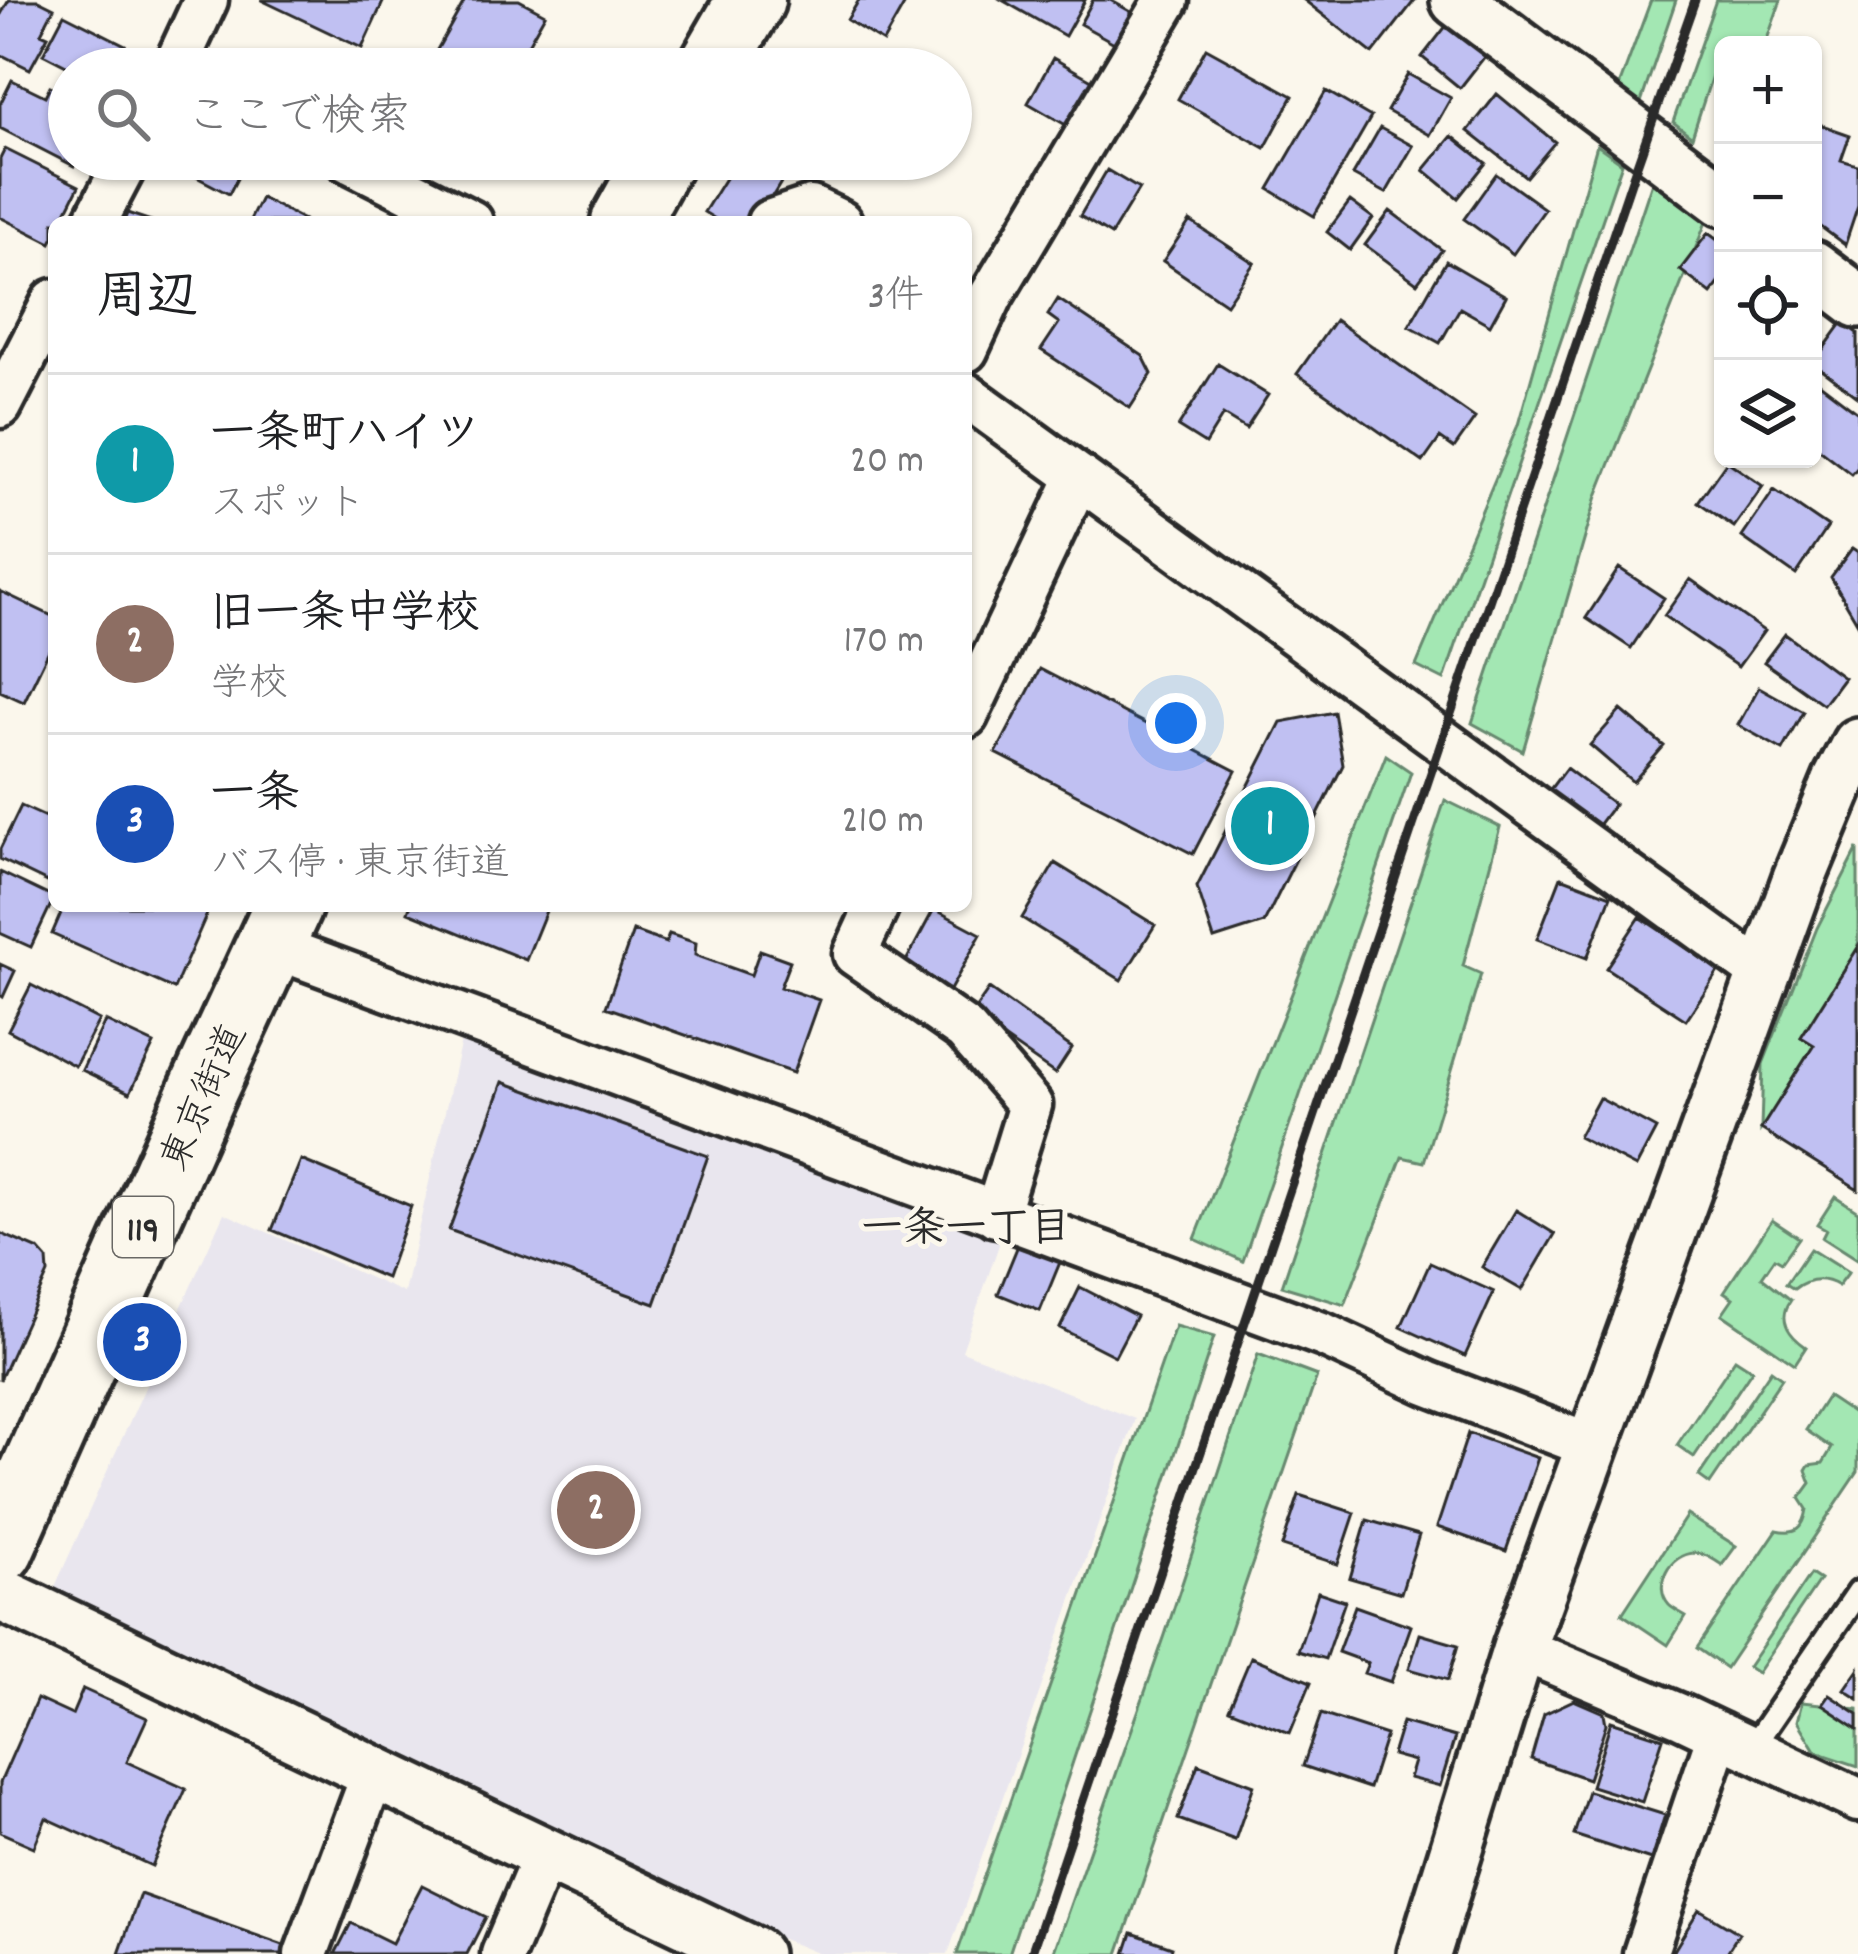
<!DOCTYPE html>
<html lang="ja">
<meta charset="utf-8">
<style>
:root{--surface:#fff;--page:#f6f6f6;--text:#202124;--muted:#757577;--line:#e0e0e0;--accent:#2b2b2b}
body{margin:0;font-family:Dekko,"Klee One",sans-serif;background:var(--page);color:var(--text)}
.controls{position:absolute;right:36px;top:36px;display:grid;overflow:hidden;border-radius:18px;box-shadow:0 3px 9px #0004}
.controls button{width:108px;height:108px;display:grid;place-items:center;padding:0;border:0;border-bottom:3px solid var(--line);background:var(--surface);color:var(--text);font:60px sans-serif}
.you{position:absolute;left:1176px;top:723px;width:42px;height:42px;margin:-30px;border:9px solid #fff;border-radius:50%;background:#1a73e8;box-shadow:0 0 0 18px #1a73e833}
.badge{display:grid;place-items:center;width:78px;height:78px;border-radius:50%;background:var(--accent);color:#fff;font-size:39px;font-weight:700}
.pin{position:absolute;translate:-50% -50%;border:6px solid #fff;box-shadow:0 3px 12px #0006}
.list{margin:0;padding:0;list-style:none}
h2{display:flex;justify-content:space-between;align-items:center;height:156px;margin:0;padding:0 48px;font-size:51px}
h2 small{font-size:39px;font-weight:400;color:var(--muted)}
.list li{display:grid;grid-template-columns:78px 1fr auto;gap:36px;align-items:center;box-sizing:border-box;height:180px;padding:0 48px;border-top:3px solid var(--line)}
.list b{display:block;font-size:45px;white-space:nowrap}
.list p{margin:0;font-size:39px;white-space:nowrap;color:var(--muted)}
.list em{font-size:39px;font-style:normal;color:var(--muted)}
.icon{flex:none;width:66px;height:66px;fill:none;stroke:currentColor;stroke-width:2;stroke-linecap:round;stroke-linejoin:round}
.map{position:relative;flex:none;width:1858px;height:1954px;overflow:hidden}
.search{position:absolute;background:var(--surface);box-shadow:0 3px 9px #0004;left:48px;top:48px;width:924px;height:132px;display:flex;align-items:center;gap:30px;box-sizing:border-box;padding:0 42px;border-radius:66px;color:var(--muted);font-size:45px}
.panel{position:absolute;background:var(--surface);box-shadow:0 3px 9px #0004;left:48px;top:216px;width:924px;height:696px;border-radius:18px}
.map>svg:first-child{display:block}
.built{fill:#e9e6ee}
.green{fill:#a3e7b3;stroke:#67896f;stroke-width:3}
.building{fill:#c0c0f2;stroke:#2b2b2b;stroke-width:3}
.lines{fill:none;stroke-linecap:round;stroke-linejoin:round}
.service-casing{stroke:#2b2b2b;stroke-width:30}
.minor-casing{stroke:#2b2b2b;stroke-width:51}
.tertiary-casing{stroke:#2b2b2b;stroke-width:60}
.trunk-casing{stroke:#2b2b2b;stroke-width:75}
.service{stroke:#fbf7ec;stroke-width:21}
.minor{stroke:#fbf7ec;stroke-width:42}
.tertiary{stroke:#fbf7ec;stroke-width:51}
.trunk{stroke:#fbf7ec;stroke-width:66}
.rail{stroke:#2b2b2b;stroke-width:9}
.labels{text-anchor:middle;stroke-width:10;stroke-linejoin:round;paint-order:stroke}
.shield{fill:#fbf7ec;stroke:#696865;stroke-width:3}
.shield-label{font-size:36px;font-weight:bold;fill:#2b2b2b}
.street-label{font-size:39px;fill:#2b2b2b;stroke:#fbf7ec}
.neighbourhood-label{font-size:42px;font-weight:bold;fill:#2b2b2b;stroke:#fbf7ec}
</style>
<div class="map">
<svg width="1858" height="1954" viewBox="0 0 1858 1954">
<rect width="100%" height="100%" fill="#fbf7ec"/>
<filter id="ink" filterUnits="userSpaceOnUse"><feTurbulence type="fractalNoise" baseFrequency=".00833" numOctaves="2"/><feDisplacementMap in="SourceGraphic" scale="24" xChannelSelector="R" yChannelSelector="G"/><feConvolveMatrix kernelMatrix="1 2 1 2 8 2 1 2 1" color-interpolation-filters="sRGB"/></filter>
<g filter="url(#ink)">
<path class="built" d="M463 1032 1002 1236 962 1351 1135 1419 948 1954H819L756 1928 48 1602 224 1213 404 1293Z"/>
<path class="green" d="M1651 0H1676L1639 108 1618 89Z
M1716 0H1781L1765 45H1723L1721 48 1692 137 1673 122Z
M1597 145 1622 163 1444 680 1416 666 1518 425Z
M1652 182 1706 222 1597 496 1523 751 1472 723Z
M1386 755 1411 772 1243 1261 1195 1239Z
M1445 800 1500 827 1463 966 1481 974 1424 1162 1402 1157 1345 1305 1282 1286Z
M1858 848V946L1801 1037 1814 1045 1761 1129 1763 1064 1817 928Z
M1835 1197 1858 1212V1261L1822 1238 1826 1230 1817 1225Z
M1772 1220 1799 1238 1782 1262 1775 1258 1762 1277 1791 1300C1777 1320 1789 1335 1806 1347L1795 1364 1722 1314 1733 1298 1724 1292Z
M1810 1249 1848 1273 1838 1286C1823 1277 1809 1277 1794 1289L1786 1284Z
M1175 1326 1214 1337 1009 1954H957Z
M1258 1354 1317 1376 1118 1954H1053L1165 1635Z
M1735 1359 1752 1370 1694 1457 1677 1445Z
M1771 1370 1782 1378 1710 1484 1699 1476Z
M1828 1396 1858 1416V1472L1726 1668 1697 1648 1777 1530C1796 1534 1804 1529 1807 1509L1800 1498 1811 1483 1806 1470 1809 1465 1823 1463 1832 1448 1806 1430Z
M1687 1515 1736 1546 1722 1565C1714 1560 1705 1553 1694 1553 1670 1554 1652 1586 1669 1605 1674 1610 1680 1612 1686 1616L1668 1645 1622 1614Z
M1811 1574 1820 1580 1757 1673 1748 1667Z
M1802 1702 1858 1708V1766L1816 1752 1797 1721Z"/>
<path class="building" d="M9 0H38L54 8 41 33 48 36 30 69 0 54V16Z
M261 0H384L362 48Z
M465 0H519L545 14 514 69H454L433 57Z
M859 0H907L883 42 847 20Z
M1002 0H1085L1065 36Z
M1093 0H1110L1135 14 1118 45 1080 24Z
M1304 0H1415L1373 54Z
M64 14 125 45 112 69H72L43 54Z
M1450 21 1489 51 1460 88 1422 57Z
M1206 48 1293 96 1265 148 1178 99Z
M319 51 356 69H310Z
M1053 58 1097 83 1071 128 1028 103Z
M1408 74 1451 98 1430 135 1387 111Z
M12 80 45 96 50 86 69 95V159H78L74 166 0 128V104Z
M1326 91 1371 117 1314 216 1269 189Z
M1497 94 1555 142 1526 177 1468 131Z
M1813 122 1850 135 1841 161 1858 166V206L1845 245 1813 221Z
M1380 128 1413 146 1386 193 1353 175Z
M1452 136 1486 163 1458 198 1424 170Z
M5 149 79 186 61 222H54V237L51 243 0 217V159Z
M162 159H247L229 194Z
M737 159H751L783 179 757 222H720L704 212Z
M769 159H810L802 176Z
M1107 170 1139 189 1111 235 1080 216Z
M1496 174 1545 209 1513 254 1464 219Z
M261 198 308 222H249Z
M1350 201 1373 218 1350 250 1327 232Z
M1390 211 1442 250 1417 283 1365 245Z
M127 213 154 222H124Z
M1190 221 1254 263 1226 304 1163 261Z
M1708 233 1723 244V278L1711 294 1680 270Z
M1446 261 1506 296 1490 325 1460 308 1440 343 1409 326Z
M1058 299 1143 356 1152 374 1130 408 1041 350 1059 323 1048 315Z
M1335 320 1475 418 1454 448 1440 438 1423 462 1297 374Z
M1843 322 1858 333V397L1813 363Z
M1218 364 1268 395 1246 429 1223 415 1205 444 1178 427Z
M1813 378 1858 412V467L1852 474 1813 444Z
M1727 461 1763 486 1734 527 1698 502Z
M1774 490 1828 527 1796 575 1742 537Z
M1852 549 1858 553V624L1831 578Z
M1619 568 1664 598 1631 648 1586 618Z
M1690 579 1764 631 1738 667 1664 616Z
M0 591 54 617V640L24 702 0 691Z
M1785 634 1843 677 1823 704 1764 662Z
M1040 669 1236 771 1193 854 996 753Z
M1759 687 1804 712 1783 750 1738 725Z
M1621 710 1664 746 1633 782 1590 745Z
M1334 712 1343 765 1264 923 1214 939 1197 887 1281 722Z
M1566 768 1614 804 1590 836 1542 800Z
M21 806 54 821V885L0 859V849Z
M1055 863 1155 925 1121 980 1022 918Z
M0 872 54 898 31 947 0 933Z
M1561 877 1611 896 1587 958 1537 939Z
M64 906H207L210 907 174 989 52 934Z
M410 906H548L526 960 408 912Z
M934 909 981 934 950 990 904 965Z
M1640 917 1719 970 1686 1020 1606 968Z
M633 931 666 943 669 934 696 943 695 955 751 975 760 950 790 961 780 987 819 1000 793 1073 606 1007Z
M1858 946V1190L1761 1129 1814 1045 1801 1037Z
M0 964 15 971 3 997 0 995Z
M31 985 99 1020 75 1066 8 1030Z
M989 989 1072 1048 1055 1074 971 1015Z
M105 1021 154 1044 130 1093 82 1070Z
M503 1082 708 1156 655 1304 449 1230Z
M1599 1098 1656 1129 1636 1167 1578 1137Z
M301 1160 411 1206 386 1278 272 1230Z
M1516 1210 1555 1234 1522 1290 1482 1267Z
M0 1233 39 1250 47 1259 48 1273 0 1380Z
M1021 1238 1063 1255 1040 1311 998 1294Z
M1430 1263 1494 1292 1465 1356 1401 1327Z
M1080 1287 1136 1316 1115 1356 1060 1328Z
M1468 1433 1538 1458 1506 1551 1437 1527Z
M1299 1495 1355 1513 1338 1564 1282 1546Z
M1367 1520 1419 1535 1401 1593 1350 1578Z
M1318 1592 1345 1601 1325 1659 1298 1651Z
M1355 1606 1411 1626 1391 1682 1364 1673 1368 1663 1338 1652Z
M1420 1634 1458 1645 1448 1680 1409 1669Z
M1251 1657 1311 1682 1290 1733 1229 1709Z
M1858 1669V1698L1844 1689Z
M83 1689 147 1718 127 1762 186 1789 152 1866 46 1818 34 1847 0 1832V1783L37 1699 72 1715Z
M1829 1694 1858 1713V1728L1822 1704Z
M1574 1700 1604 1713 1606 1724 1588 1779 1531 1759 1544 1714Z
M1321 1714 1386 1735 1369 1788 1303 1766Z
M1611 1721 1663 1738 1642 1802 1591 1786Z
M1402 1722 1455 1737 1440 1786 1409 1778 1414 1761 1392 1755Z
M1198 1764 1254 1785 1235 1840 1178 1819Z
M1588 1791 1665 1815 1651 1860 1574 1835Z
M422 1885 486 1917 467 1954H335L351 1923 392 1943Z
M140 1894 289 1947 287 1954H119Z
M1699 1909 1739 1933 1726 1954H1672Z
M1132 1933 1172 1947 1170 1954H1125Z"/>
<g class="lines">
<g class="service-casing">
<path id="service" d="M1751 1749 1858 1592"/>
</g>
<g class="minor-casing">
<path id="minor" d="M174 69 206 0
M346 159 471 222
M95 222 128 159
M769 222 811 208 840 222
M966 350 991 296 1167 0
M966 395 1765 975
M0 406 54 301
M966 716 1078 478
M877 906 855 954 965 1030 1030 1105 996 1215
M270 945 1324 1335 1427 1383 1593 1447
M1519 1648 1683 1717 1858 1800
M306 1954 374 1772
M503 1954 545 1854
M1645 1954 1719 1734"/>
</g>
<g class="tertiary-casing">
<path id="tertiary" d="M1457 0 1723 200
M1813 267 1858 301
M0 1594 755 1954
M1424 1954 1519 1648 1799 878 1840 779 1858 744"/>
</g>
<g class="trunk-casing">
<path id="trunk" d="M711 69 751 0
M625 222 660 159
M0 1549 204 1088 288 906"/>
</g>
<use href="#service" class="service"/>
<use href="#minor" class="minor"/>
<use href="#tertiary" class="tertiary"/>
<use href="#trunk" class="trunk"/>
<path class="rail" d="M1031 1954 1632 179 1695 0"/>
</g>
</g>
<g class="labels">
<rect class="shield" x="113" y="1197" width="60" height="60" rx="9"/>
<g class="shield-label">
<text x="143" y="1240">119</text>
</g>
<g class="street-label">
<text transform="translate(201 1096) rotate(-66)" y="14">東京街道</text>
</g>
<g class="neighbourhood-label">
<text x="966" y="1240">一条一丁目</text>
</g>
</g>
</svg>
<div class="controls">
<button>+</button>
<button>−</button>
<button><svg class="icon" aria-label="locate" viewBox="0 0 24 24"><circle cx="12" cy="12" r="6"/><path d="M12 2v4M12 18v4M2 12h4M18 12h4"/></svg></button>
<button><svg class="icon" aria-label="layers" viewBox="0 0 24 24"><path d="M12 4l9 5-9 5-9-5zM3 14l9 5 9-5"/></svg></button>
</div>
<div class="you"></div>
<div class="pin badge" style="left:1270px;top:826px;background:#0f9aa8">1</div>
<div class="pin badge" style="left:596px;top:1510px;background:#8d6e63">2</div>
<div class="pin badge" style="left:142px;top:1342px;background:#1a4fb4">3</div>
<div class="search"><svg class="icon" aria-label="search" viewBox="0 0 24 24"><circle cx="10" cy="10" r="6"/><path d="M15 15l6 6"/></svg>ここで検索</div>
<section class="panel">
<h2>周辺<small>3件</small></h2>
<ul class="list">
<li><span class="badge" style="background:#0f9aa8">1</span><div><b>一条町ハイツ</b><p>スポット</p></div><em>20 m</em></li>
<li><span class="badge" style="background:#8d6e63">2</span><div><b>旧一条中学校</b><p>学校</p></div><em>170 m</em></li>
<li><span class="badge" style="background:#1a4fb4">3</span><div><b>一条</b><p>バス停 · 東京街道</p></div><em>210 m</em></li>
</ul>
</section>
</div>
